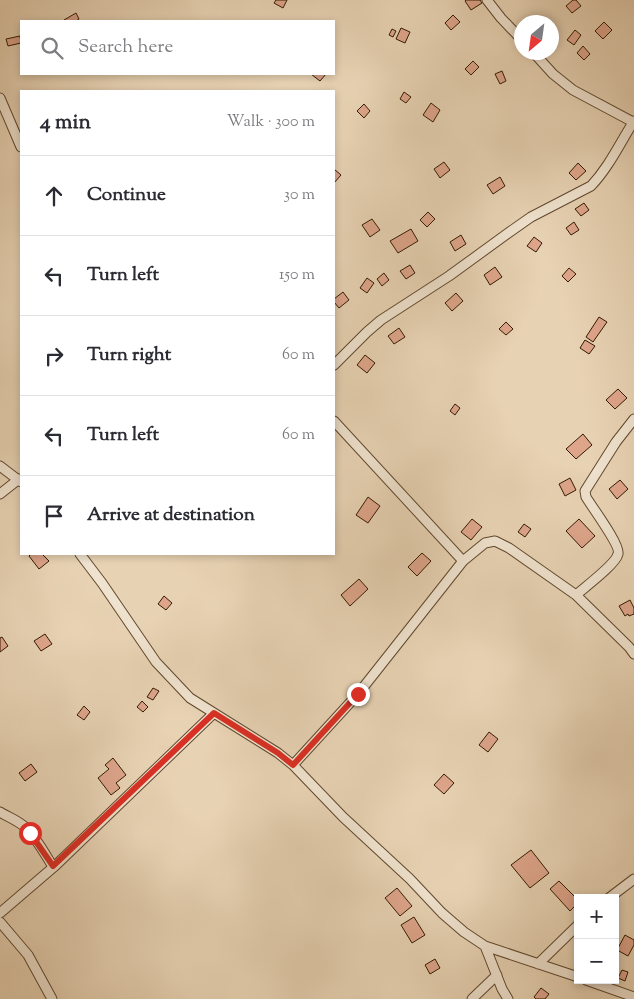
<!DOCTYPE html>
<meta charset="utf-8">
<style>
:root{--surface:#fff;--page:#f2f2f3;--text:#2b2b33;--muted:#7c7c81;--line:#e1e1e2}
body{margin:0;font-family:"Sorts Mill Goudy",serif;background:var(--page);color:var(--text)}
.controls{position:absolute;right:15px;bottom:15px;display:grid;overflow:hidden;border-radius:0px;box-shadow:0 2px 8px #0003}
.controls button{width:45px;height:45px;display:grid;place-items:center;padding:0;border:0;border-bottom:1px solid var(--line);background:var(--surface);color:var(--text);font:25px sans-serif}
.compass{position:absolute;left:514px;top:15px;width:45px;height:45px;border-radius:50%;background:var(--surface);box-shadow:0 2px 8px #0003;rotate:209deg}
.stop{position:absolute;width:15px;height:15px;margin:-11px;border:4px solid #d93025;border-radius:50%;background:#fff}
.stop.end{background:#d93025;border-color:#fff;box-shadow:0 1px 5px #0008}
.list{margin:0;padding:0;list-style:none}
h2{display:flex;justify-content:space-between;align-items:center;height:65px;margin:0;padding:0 20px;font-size:21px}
h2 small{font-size:16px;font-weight:400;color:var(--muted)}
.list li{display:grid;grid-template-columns:32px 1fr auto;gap:15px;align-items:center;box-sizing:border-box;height:80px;padding:0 20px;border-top:1px solid var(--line)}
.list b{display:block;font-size:19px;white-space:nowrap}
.list em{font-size:16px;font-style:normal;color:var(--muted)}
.icon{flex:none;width:28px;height:28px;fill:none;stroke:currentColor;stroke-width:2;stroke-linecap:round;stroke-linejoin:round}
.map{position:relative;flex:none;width:634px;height:999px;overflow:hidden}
.search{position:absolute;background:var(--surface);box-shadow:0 2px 8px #0003;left:20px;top:20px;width:315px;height:55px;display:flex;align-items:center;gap:12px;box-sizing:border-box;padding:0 18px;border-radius:0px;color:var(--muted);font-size:19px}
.panel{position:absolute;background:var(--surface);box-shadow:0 2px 8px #0003;left:20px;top:90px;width:315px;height:465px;border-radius:0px}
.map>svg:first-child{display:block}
.building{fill:#dea58b;stroke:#331a00}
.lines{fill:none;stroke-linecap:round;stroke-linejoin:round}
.street-casing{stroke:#60482d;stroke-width:11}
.street{stroke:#efe2ce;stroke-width:9}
.route{stroke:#d93025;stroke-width:6}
</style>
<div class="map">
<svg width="634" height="999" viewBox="0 0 634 999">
<rect width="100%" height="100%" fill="#e7d2b3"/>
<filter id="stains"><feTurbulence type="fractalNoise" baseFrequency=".004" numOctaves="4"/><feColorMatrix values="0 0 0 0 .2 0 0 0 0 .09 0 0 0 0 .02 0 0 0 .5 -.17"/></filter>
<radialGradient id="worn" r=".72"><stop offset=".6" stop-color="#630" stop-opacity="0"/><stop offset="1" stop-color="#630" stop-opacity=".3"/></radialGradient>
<path class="building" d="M276 0H287L283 8 274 3Z
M466 0H480L482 3 471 10 465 1Z
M573 0H576L581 6 572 13 566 6Z
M76 13 79 19 76 21H65L64 20Z
M453 15 460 22 451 30 445 23Z
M604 22 612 30 603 39 595 31Z
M401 28 410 32 405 43 396 39Z
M392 29 396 31 393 37 389 35Z
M575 30 581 35 574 45 567 40Z
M20 36 21 43 8 46 6 39Z
M583 46 590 54 584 60 577 53Z
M473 61 479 67 471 75 465 69Z
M502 71 506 81 500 84 495 74Z
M311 74H326L320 81Z
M404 92 411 97 406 103 400 99Z
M431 103 440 110 433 122 423 115Z
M364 104 370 111 364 118 357 111Z
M444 162 450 170 440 178 434 169Z
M578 163 586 171 576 180 569 173Z
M334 169 341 175 334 183Z
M500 177 505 186 493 194 487 185Z
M584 203 589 210 581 216 575 209Z
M428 212 435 219 427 227 420 220Z
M372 219 380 230 370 237 362 225Z
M574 222 579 230 571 235 566 228Z
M411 229 418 241 398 253 390 241Z
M461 235 466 244 455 251 450 242Z
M534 237 542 243 536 252 527 246Z
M410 265 415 273 406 279 400 271Z
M495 267 502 277 490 285 484 275Z
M569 268 576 274 568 282 562 276Z
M384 273 389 280 382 286 377 279Z
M367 278 374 283 367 293 360 288Z
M343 292 349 300 339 308 334 302V299Z
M456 293 463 301 452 311 445 303Z
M599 317 607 322 593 342 586 337Z
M506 322 513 329 506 335 499 329Z
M399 328 405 337 394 344 388 336Z
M585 340 595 346 589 354 580 348Z
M365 355 375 363 367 373 357 365Z
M618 389 627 398 615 409 606 400Z
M455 404 460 408 455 415 450 411Z
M583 434 592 445 576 459 566 449Z
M570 478 576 490 565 496 559 484Z
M620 480 628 489 617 499 609 489Z
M368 497 380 506 368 523 356 515Z
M472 519 482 527 471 540 461 532Z
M579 519 595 536 582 548 566 531Z
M524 524 531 529 525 537 518 532Z
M422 553 431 561 417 576 408 567Z
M31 554H42L49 561 39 569 29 556Z
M359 579 368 589 350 606 341 595Z
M164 596 172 603 166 610 158 604Z
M630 600 634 608V614L629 616 628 614 625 616 619 606Z
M45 634 52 644 41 651 34 641Z
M2 637 8 646 0 652V638Z
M153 688 159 691 153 700 147 697Z
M142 701 148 707 143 712 137 707Z
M84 706 90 712 84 720 77 715Z
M489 732 498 739 488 752 479 745Z
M113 758 126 775 116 783 120 788 111 795 98 778 109 769 105 765Z
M31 764 37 772 25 781 19 773Z
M444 774 454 783 444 794 434 785Z
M531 850 549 873 530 888 511 865Z
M559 881 578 900V903L570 911 550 889Z
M397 888 412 906 400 916 385 898Z
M414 917 425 935 412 943 401 925Z
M625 935 634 940V945L628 956 617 950Z
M435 959 440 968 430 974 425 965Z
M622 970 628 972 625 981 618 978Z
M541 988 549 994 545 999H536L534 997Z"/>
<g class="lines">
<g class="street-casing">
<path id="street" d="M487 0 501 18 522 40
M533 52 553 74 573 90 633 122
M0 98 21 147
M334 365 367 332 381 320 449 276 511 231 531 217 591 186C609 167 620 143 634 121
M0 466 21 482
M0 494 19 479
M80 554 102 583 156 662 190 698 278 753 293 765 343 817 410 879 442 913 464 932 485 946 578 977
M463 561 485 543 495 541 509 548 576 595 629 647 634 654
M576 595C585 587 616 564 618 554 621 546 592 507 586 497L585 491 616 442 634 419
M293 765 358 694 463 561 334 421
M0 812C8 817 17 820 25 827 36 837 45 854 53 867
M609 898 634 879
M0 913 56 865 214 713
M0 922 28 955 52 999
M485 946 502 989 508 999
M538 964 578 925
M586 980 634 997
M472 999 497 975"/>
</g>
<use href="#street" class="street"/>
</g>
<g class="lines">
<path class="route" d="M30 833 53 866 214 713 278 753 293 765 358 694"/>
</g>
<rect width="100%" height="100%" filter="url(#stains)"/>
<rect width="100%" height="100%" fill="url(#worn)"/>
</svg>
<div class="controls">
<button>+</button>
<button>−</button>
</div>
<svg class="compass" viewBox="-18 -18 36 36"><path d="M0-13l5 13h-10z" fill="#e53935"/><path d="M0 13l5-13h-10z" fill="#7c7c81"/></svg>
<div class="stop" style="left:30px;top:833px"></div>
<div class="stop end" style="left:358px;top:694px"></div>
<div class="search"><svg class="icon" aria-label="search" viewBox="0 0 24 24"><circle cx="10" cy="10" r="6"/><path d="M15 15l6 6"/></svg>Search here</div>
<section class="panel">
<h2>4 min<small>Walk · 300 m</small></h2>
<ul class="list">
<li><svg class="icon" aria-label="ahead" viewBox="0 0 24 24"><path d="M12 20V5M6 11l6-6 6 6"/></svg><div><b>Continue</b></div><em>30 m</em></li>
<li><svg class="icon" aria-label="left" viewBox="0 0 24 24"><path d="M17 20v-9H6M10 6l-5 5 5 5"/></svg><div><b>Turn left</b></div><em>150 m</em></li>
<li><svg class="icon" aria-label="right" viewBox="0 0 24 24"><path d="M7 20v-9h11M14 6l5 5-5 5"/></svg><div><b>Turn right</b></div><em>60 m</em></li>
<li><svg class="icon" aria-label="left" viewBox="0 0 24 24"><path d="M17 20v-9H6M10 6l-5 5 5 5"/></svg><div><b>Turn left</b></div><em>60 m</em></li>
<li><svg class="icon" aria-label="arrive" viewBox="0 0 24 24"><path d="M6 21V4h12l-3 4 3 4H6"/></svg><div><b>Arrive at destination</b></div></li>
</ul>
</section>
</div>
